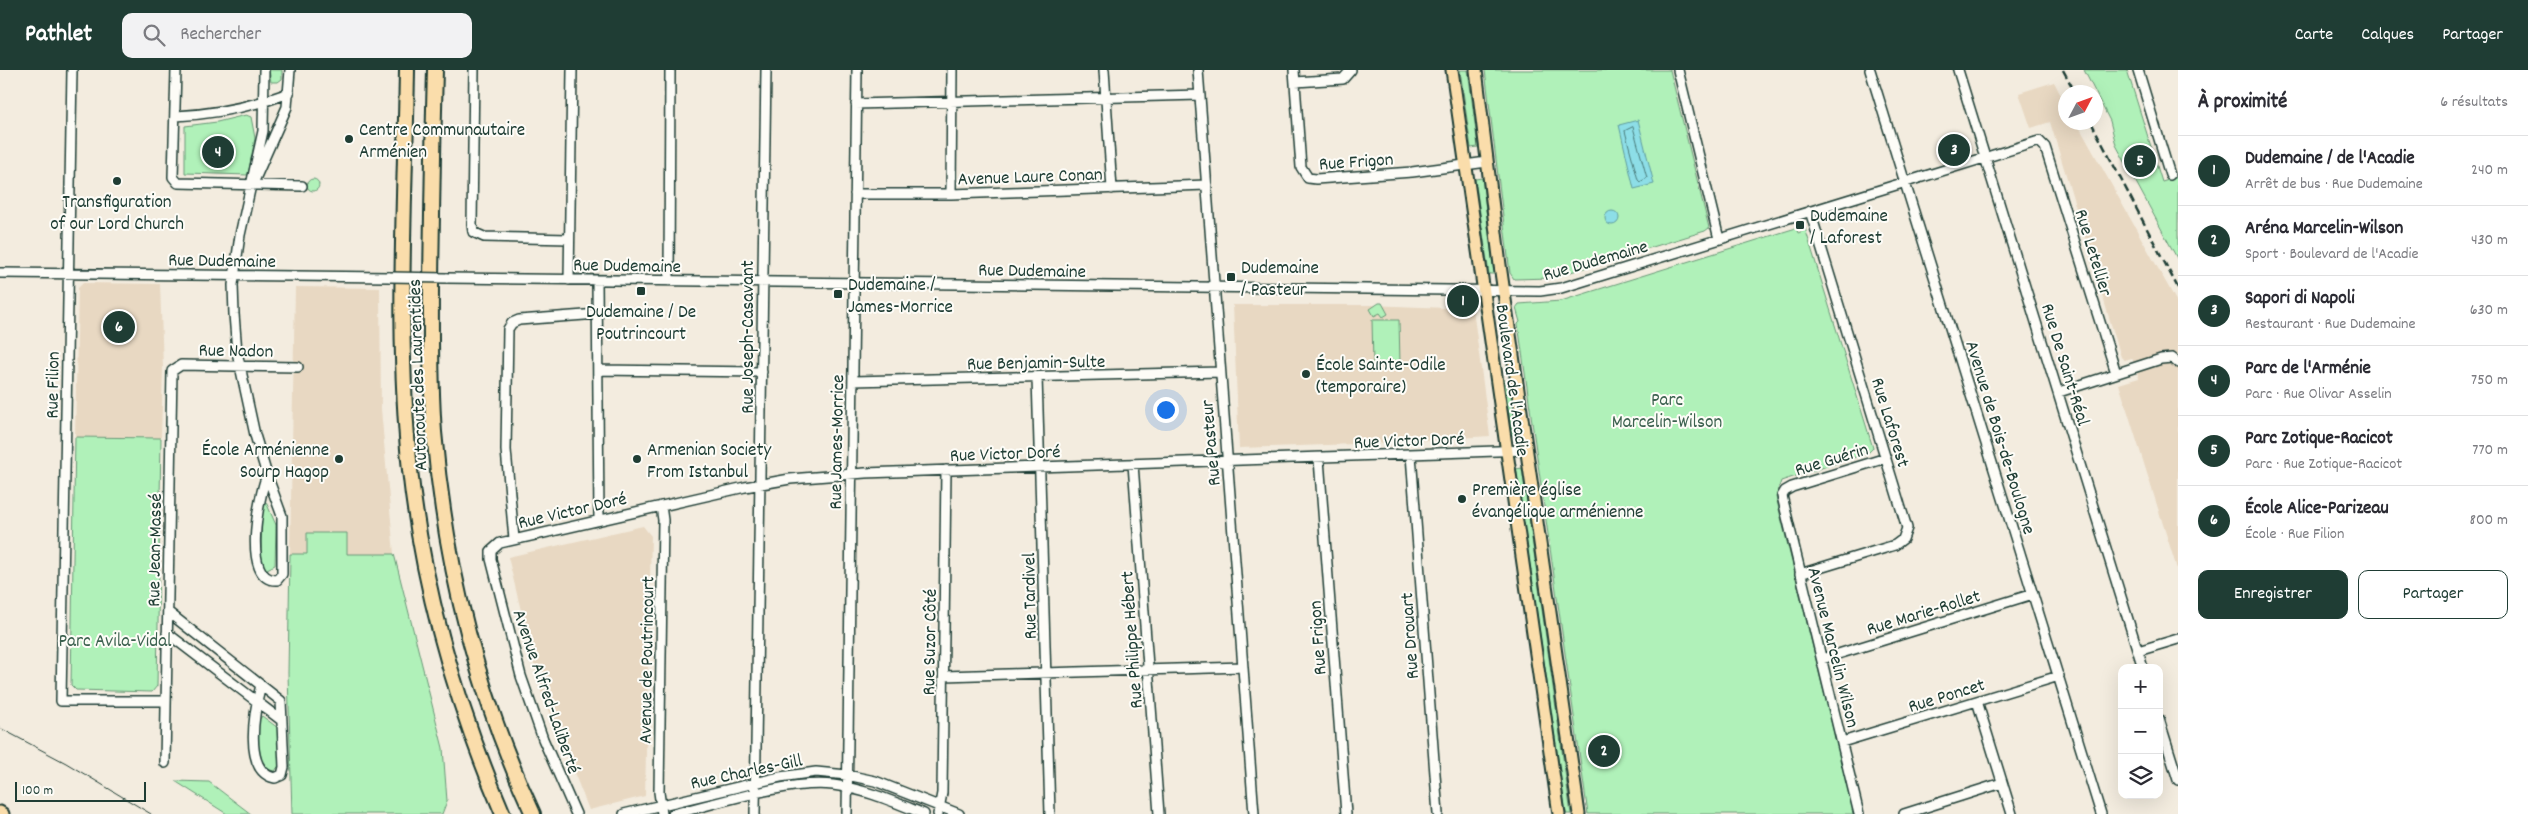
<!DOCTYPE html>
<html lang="fr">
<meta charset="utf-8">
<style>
:root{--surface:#fff;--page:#f2f2f3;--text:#2b2b33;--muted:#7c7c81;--line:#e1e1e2;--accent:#1f3d34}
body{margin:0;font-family:Dekko,sans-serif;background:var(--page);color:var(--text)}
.controls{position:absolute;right:15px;bottom:15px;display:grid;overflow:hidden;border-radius:10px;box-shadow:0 5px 20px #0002}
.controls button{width:45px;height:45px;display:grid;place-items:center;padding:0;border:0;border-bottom:1px solid var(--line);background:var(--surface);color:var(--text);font:25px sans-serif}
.compass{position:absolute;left:2058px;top:15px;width:45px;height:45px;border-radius:50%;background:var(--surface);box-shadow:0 5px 20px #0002;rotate:49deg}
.scale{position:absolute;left:15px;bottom:12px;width:131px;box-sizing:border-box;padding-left:5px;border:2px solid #1f3d34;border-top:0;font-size:14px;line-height:18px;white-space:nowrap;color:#1f3d34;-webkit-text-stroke:4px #fdfcf7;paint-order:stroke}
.you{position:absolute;left:1165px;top:339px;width:18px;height:18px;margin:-12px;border:4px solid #fff;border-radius:50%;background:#1a73e8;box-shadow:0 0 0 8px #1a73e833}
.badge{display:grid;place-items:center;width:32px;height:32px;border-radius:50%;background:var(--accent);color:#fff;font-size:16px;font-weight:700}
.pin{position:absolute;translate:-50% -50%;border:2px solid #fff;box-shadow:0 1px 5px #0006}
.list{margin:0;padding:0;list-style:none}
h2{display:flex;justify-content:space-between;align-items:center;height:65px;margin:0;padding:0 20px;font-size:21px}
h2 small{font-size:16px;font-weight:400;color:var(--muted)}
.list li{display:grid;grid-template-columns:32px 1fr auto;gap:15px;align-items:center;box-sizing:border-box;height:70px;padding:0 20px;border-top:1px solid var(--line)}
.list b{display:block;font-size:19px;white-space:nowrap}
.list p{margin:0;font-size:16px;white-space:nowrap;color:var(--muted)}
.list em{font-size:16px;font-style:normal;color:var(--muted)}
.actions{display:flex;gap:10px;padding:15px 20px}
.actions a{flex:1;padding:11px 0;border:1px solid var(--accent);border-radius:10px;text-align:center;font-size:18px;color:var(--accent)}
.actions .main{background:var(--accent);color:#fff}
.icon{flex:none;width:28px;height:28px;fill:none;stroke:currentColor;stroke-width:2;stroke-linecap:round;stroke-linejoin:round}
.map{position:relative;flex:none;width:2178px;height:744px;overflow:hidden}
header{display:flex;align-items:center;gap:30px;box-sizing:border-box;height:70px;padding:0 25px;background:var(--accent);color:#fff}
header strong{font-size:24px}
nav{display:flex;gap:28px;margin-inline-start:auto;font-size:18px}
.search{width:350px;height:45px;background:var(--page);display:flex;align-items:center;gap:12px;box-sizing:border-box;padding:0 18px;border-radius:10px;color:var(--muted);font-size:19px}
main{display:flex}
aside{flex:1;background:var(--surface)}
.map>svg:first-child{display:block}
.built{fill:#e8d8c2}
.green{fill:#b0f1b9;stroke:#689776}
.water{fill:#8ddee7;stroke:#619e9f}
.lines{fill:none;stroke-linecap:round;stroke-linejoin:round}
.shore{stroke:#4b7d7c;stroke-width:1}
.minor-casing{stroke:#1f3d34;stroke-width:12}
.major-casing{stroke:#1f3d34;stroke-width:15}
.highway-casing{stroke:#1f3d34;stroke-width:18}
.minor{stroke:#fdfcf7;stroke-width:9}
.major{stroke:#faddab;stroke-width:11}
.highway{stroke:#faddab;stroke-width:14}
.tram{stroke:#1f3d34;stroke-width:1}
.rail{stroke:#1f3d34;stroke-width:2.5;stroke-dasharray:8 4;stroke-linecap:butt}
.minor-bridge-casing{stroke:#1f3d34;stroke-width:12;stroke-linecap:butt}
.minor-bridge{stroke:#fdfcf7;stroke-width:9}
.poi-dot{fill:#1f3d34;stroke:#fdfcf7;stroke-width:2}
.labels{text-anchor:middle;stroke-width:4;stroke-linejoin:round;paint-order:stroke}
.poi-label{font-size:19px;fill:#1f3d34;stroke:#fdfcf7;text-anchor:start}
.street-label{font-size:19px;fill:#1f3d34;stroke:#fdfcf7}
.park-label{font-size:19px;fill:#3c614f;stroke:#fdfcf7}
</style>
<header>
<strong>Pathlet</strong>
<div class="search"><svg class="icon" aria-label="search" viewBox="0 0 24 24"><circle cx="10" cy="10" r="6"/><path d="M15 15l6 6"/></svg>Rechercher</div>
<nav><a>Carte</a><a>Calques</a><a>Partager</a></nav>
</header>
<main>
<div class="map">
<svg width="2178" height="744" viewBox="0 0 2178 744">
<rect width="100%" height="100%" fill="#f3ecdf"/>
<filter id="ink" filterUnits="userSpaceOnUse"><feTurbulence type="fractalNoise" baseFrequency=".02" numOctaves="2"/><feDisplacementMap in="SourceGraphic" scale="10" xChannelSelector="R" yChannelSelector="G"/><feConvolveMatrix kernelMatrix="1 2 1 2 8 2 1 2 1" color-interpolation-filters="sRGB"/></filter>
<g filter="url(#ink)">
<path class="built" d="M2054 12 2065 33 2066 52 2077 53 2178 234V502L2119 314 2139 308 2132 288 2124 290 2121 287 2050 52 2031 58 2019 23Z
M83 213 160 214 163 297 161 368 75 367 78 218Z
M295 217 380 218 381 339 394 484H290Z
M1233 235H1370L1473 239 1490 366 1382 373 1239 378Z
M643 456 651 466 645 726 589 740 539 615 508 487Z"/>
<path class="green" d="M269 0H282V9L278 12H271Z
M1460 0H1468L1478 77 1471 78Z
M1485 0H1670L1709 158 1705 161 1551 208 1514 209 1510 203Z
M2084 0H2127L2162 112 2178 107V190L2116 75 2110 51Z
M246 45 251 47 255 68 248 105 185 103V56L217 52Z
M1482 108 1494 204H1489L1475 109Z
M307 115a6 6 0 1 1 12 0a6 6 0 1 1-12 0Z
M1802 156 1805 158 1873 378 1868 383 1784 410 1781 411 1776 427 1854 744H1588L1518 254 1520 252 1516 238 1519 234 1561 231 1796 158 1798 163 1803 161Z
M1379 233H1382L1388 244 1383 247 1380 243 1374 246 1370 239Z
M1372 250H1399L1400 294 1373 295Z
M1504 309 1511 326 1517 364 1512 365Z
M75 367 161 368 157 616 152 622 76 620 71 615Z
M1522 398 1571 744H1566L1516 399Z
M266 432 276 455 275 495 267 499 261 494 262 433Z
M307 463H347V484H394L443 678 447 731 442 744H292L288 603 290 484H307Z
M262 646 278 658 280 694 275 701C252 699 259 665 259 650Z
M175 711 209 712 251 744H227Z"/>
<path class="water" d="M1638 50 1654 114 1634 119 1619 55Z
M1605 148a7 7 0 1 1 14 0a7 7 0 1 1-14 0Z"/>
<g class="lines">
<path class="shore" d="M1633 57 1647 108 1640 112 1638 110 1625 61Z"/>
<g class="minor-casing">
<path id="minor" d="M72 0 61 631H166
M176 0 173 107 178 113 302 116
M264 0 263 61 240 165 233 215 234 244 237 282 255 365 267 405 282 446V504L277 510C241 512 259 425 267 405
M474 0 472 155 473 162 484 167 569 169
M1104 0 1112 119
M1198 0 1254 744
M1294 0 1301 97 1308 108 1316 109 1412 102 1487 92
M1678 0 1719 169
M1870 0 2101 744
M1958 0 2143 598
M2138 0 2170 105
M1295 12 1343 9 1351 0
M856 34 1200 25
M176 46C215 44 251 37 289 23
M255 109 287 37 290 0
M855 124H951L1207 115
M951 124 952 0
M0 203 390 207
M446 208 1540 221 1561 218 2039 71 2045 77 2116 303
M569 210 572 0
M597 210 599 450
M669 211 670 0
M598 300 762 302
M1037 307 1050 744
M853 311 1220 302
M2059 322 2161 289 2172 288 2178 293
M1411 385 1438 744
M1319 389 1346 744
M1133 394 1159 744
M661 436 663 450 659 722 662 744
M514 469 506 380 508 259 512 253 519 250 598 244
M1800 504 1895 475 1903 469 1907 458 1810 141
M168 542 281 631 284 697 282 705 275 708C242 702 255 638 261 615
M167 563 281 650
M2138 581 2178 569
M1822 589 2033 524
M944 606 1243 597
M1977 631 2012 744
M2159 649 2178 710
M1842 672 2059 606
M165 693 172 301 181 295 298 297
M576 744 543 669 521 606 491 489V481L500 473 745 417 790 409 865 403 1526 380
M624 744 780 707 816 702 847 705 875 711 959 744
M673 744C719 733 788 710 833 715 865 719 894 732 924 744
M755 744 766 0
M847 744 857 0
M938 744 942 723 946 400
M1859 744 1782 426 1785 421 1792 417 1886 388
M1904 744 2002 713"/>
</g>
<g class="major-casing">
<path id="major" d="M1452 0 1559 744
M1476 0 1500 195 1579 744
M0 742 3 744"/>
</g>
<g class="highway-casing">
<path id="highway" d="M407 0C405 133 396 268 410 400 423 519 456 634 503 744
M435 0C433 70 432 140 431 210 431 261 430 311 434 362 445 494 477 623 533 744"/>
</g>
<use href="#minor" class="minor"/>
<use href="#major" class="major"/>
<use href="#highway" class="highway"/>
<path class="tram" d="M0 658 66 693 151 744"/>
<path class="rail" d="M2063 0 2075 22
M2091 52 2178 218"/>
<g class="minor-bridge-casing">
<path id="minor-bridge" d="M390 207 446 208"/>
</g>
<use href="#minor-bridge" class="minor-bridge"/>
</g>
</g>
<g class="poi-dot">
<circle cx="349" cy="69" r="5"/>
<circle cx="117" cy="111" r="5"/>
<rect x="1795" y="150" width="10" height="10" rx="2.5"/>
<rect x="1226" y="202" width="10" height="10" rx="2.5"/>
<rect x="636" y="216" width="10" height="10" rx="2.5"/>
<rect x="833" y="219" width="10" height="10" rx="2.5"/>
<circle cx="1306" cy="304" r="5"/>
<circle cx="339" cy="389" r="5"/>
<circle cx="637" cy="389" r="5"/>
<circle cx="1462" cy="429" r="5"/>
</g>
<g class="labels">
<g class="poi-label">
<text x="359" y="65">Centre Communautaire<tspan x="359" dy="22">Arménien</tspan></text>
<text x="117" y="137" text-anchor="middle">Transfiguration<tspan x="117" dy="22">of our Lord Church</tspan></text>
<text x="1810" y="151">Dudemaine<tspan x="1810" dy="22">/ Laforest</tspan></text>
<text x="1241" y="203">Dudemaine<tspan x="1241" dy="22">/ Pasteur</tspan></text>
<text x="848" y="220">Dudemaine /<tspan x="848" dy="22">James-Morrice</tspan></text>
<text x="641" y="247" text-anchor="middle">Dudemaine / De<tspan x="641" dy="22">Poutrincourt</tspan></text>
<text x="1316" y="300">École Sainte-Odile<tspan x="1316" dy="22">(temporaire)</tspan></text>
<text x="329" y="385" text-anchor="end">École Arménienne<tspan x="329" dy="22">Sourp Hagop</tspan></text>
<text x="647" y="385">Armenian Society<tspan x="647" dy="22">From Istanbul</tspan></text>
<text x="1472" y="425">Première église<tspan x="1472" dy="22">évangélique arménienne</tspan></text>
</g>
<g class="street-label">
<text transform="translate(1356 90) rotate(-4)" y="7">Rue Frigon</text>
<text transform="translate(1030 105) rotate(-2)" y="7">Avenue Laure Conan</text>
<text transform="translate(2095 182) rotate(73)" y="7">Rue Letellier</text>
<text transform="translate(222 189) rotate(1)" y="7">Rue Dudemaine</text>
<text transform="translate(1595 189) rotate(-16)" y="7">Rue Dudemaine</text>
<text transform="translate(627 194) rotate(1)" y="7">Rue Dudemaine</text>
<text transform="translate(1032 199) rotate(1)" y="7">Rue Dudemaine</text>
<text transform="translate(746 267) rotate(-90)" y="7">Rue Joseph-Casavant</text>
<text transform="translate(236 279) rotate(1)" y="7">Rue Nadon</text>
<text transform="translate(1036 291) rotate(-1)" y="7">Rue Benjamin-Sulte</text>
<text transform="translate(2067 294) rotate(73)" y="7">Rue De Saint-Réal</text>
<text transform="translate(416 305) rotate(-92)" y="7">Autoroute des Laurentides</text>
<text transform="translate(1514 310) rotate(82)" y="7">Boulevard de l'Acadie</text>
<text transform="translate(51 315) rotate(-89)" y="7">Rue Filion</text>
<text transform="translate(1892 352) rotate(73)" y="7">Rue Laforest</text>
<text transform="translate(2002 367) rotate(73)" y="7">Avenue de Bois-de-Boulogne</text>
<text transform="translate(1409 369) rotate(-2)" y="7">Rue Victor Doré</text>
<text transform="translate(835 372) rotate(-89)" y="7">Rue James-Morrice</text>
<text transform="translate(1209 373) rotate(-95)" y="7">Rue Pasteur</text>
<text transform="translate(1005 382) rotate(-2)" y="7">Rue Victor Doré</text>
<text transform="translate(1831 388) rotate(-17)" y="7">Rue Guérin</text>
<text transform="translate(572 439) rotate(-13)" y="7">Rue Victor Doré</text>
<text transform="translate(153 480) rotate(-89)" y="7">Rue Jean-Massé</text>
<text transform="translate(1028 526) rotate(-91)" y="7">Rue Tardivel</text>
<text transform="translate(1923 541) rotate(-17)" y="7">Rue Marie-Rollet</text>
<text transform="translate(1408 566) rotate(-94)" y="7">Rue Drouart</text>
<text transform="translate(1316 568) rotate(-94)" y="7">Rue Frigon</text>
<text transform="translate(1130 570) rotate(-94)" y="7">Rue Philippe Hébert</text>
<text transform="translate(928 572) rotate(-89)" y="7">Rue Suzor Côté</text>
<text transform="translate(1835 577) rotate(76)" y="7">Avenue Marcelin Wilson</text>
<text transform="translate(645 590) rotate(-89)" y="7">Avenue de Poutrincourt</text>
<text transform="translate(548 621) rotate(71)" y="7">Avenue Alfred-Laliberté</text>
<text transform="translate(1946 624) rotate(-17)" y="7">Rue Poncet</text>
<text transform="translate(746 700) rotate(-12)" y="7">Rue Charles-Gill</text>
</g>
<g class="park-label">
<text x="1667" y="335">Parc<tspan x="1667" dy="22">Marcelin-Wilson</tspan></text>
<text x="115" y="576">Parc Avila-Vidal</text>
</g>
</g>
</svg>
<div class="controls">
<button>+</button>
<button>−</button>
<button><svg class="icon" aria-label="layers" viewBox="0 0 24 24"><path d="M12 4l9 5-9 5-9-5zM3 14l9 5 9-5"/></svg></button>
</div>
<svg class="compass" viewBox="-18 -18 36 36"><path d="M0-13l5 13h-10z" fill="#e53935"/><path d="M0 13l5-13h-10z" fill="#7c7c81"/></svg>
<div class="scale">100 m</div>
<div class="you"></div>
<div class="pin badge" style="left:1463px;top:231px">1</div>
<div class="pin badge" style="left:1604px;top:681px">2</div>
<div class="pin badge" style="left:1954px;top:80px">3</div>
<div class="pin badge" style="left:218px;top:82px">4</div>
<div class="pin badge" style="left:2140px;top:91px">5</div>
<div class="pin badge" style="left:119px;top:257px">6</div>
</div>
<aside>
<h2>À proximité<small>6 résultats</small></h2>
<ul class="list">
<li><span class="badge">1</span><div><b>Dudemaine / de l'Acadie</b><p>Arrêt de bus · Rue Dudemaine</p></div><em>240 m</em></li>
<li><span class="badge">2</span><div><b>Aréna Marcelin-Wilson</b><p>Sport · Boulevard de l'Acadie</p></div><em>430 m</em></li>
<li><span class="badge">3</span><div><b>Sapori di Napoli</b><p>Restaurant · Rue Dudemaine</p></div><em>630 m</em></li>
<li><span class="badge">4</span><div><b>Parc de l'Arménie</b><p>Parc · Rue Olivar Asselin</p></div><em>750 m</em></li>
<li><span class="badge">5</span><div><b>Parc Zotique-Racicot</b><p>Parc · Rue Zotique-Racicot</p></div><em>770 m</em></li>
<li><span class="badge">6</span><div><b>École Alice-Parizeau</b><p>École · Rue Filion</p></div><em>800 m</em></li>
</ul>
<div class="actions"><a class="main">Enregistrer</a><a>Partager</a></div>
</aside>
</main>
